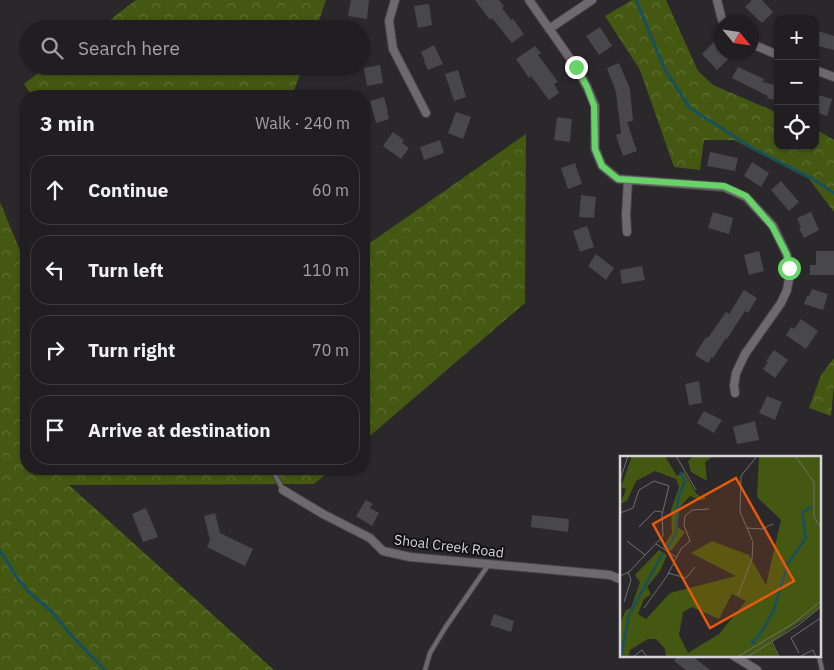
<!DOCTYPE html>
<meta charset="utf-8">
<style>
:root{--surface:#201e20;--page:#282729;--text:#f1f3f6;--muted:#a2a2a5;--line:#3d3c3e}
body{margin:0;font-family:"IBM Plex Sans",sans-serif;background:var(--page);color:var(--text)}
.controls{position:absolute;right:15px;top:15px;display:grid;overflow:hidden;border-radius:10px;box-shadow:0 1px 4px #0004}
.controls button{width:45px;height:45px;display:grid;place-items:center;padding:0;border:0;border-bottom:1px solid var(--line);background:var(--surface);color:var(--text);font:25px sans-serif}
.compass{position:absolute;left:714px;top:15px;width:45px;height:45px;border-radius:50%;background:var(--surface);box-shadow:0 1px 4px #0004;rotate:119deg}
.stop{position:absolute;width:15px;height:15px;margin:-11px;border:4px solid #66d466;border-radius:50%;background:#fff}
.stop.end{background:#66d466;border-color:#fff;box-shadow:0 1px 5px #0008}
.list{margin:0;padding:0;list-style:none}
h2{display:flex;justify-content:space-between;align-items:center;height:65px;margin:0;padding:0 20px;font-size:21px}
h2 small{font-size:16px;font-weight:400;color:var(--muted)}
.list li{display:grid;grid-template-columns:32px 1fr auto;gap:15px;align-items:center;box-sizing:border-box;height:70px;margin:0 10px 10px;padding:0 10px;border:1px solid var(--line);border-radius:20px}
.list b{display:block;font-size:19px;white-space:nowrap}
.list em{font-size:16px;font-style:normal;color:var(--muted)}
.icon{flex:none;width:28px;height:28px;fill:none;stroke:currentColor;stroke-width:2;stroke-linecap:round;stroke-linejoin:round}
.map{position:relative;flex:none;width:834px;height:670px;overflow:hidden}
.search{position:absolute;background:var(--surface);box-shadow:0 1px 4px #0004;left:20px;top:20px;width:350px;height:55px;display:flex;align-items:center;gap:12px;box-sizing:border-box;padding:0 18px;border-radius:28px;color:var(--muted);font-size:19px}
.panel{position:absolute;background:var(--surface);box-shadow:0 1px 4px #0004;left:20px;top:90px;width:350px;height:385px;border-radius:20px}
.map>svg:first-child{display:block}
.forest{fill:url(#forest-crowns)}
.lines{fill:none;stroke-linecap:round;stroke-linejoin:round}
.stream{stroke:#17505e;stroke-width:3}
.building{fill:#48484c}
.lane-casing{stroke:#454446;stroke-width:6}
.street-casing{stroke:#454446;stroke-width:10}
.lane{stroke:#6c6a6d;stroke-width:4}
.street{stroke:#6c6a6d;stroke-width:8}
.route{stroke:#66d466;stroke-width:6}
.labels{text-anchor:middle;stroke-width:4;stroke-linejoin:round;paint-order:stroke}
.street-label{font-size:14px;fill:#d5d4d6;stroke:#121213}
.inset-river{fill:none;stroke:#17505e;stroke-width:2.5}
.inset-road{fill:none;stroke:#6e6d6f;stroke-width:1}
.view{fill:#e8590c;fill-opacity:0.15;stroke:#e8590c;stroke-width:2.5}
.inset-edge{fill:none;stroke:#d5d4d6;stroke-width:2.5}
</style>
<div class="map">
<svg width="834" height="670" viewBox="0 0 834 670">
<defs>
<pattern id="forest-crowns" width="20" height="18" patternUnits="userSpaceOnUse" patternTransform="scale(1.25)"><rect width="20" height="18" fill="#445812"/><path d="M2 6a3 3 0 1 1 6 0M12 15a3 3 0 1 1 6 0" fill="none" stroke="#5e6f34"/></pattern>
</defs>
<rect width="100%" height="100%" fill="#2a282b"/>
<path class="forest" d="M136 0H326L316 29H98Z
M632 0H666L698 71 713 85 778 113V146H815V129L834 140V212L809 179 734 140H704L700 170 674 167 640 70 605 16Z
M47 66H303L292 96H32L24 84Z
M526 134 525 303 364 441V247Z
M0 202 26 265V469H332L314 484 69 485 274 670H0Z
M834 358V384L831 416 809 408 821 375Z"/>
<g class="lines">
<path class="stream" d="M636 0 665 70 690 108 752 148 813 179 834 193
M0 551 18 579 29 592 52 612 71 635 105 670"/>
</g>
<path class="building" d="M351 0H369L367 19 348 16Z
M475 0H499L504 6 502 8 511 20 513 19 524 34 512 43 492 18 490 20Z
M752 0H762L773 12 762 23 745 7Z
M429 4 432 25 418 28 414 6Z
M600 27 612 46 599 55 586 36Z
M815 30 834 36V50L815 45Z
M714 42 728 59 717 70 702 54Z
M434 45 443 64 428 70 424 62 425 61 421 52Z
M535 46 541 53 538 55 558 82 554 84 559 93 549 100 531 76 529 78 516 59Z
M619 63 630 89 633 121 627 122 637 151 623 156 616 135 621 133 616 92 607 68Z
M380 65 383 83 367 86 364 68Z
M738 67 764 79 763 82 778 86V101L767 98 768 96 732 78Z
M458 70 466 97 454 101 445 74Z
M815 94 832 99 827 116 815 112Z
M384 97 388 111H387L389 119 376 123 370 101Z
M456 112 471 117 463 139 448 133Z
M557 117 572 119 570 142 554 140Z
M393 132 404 140 402 143 409 148 401 159 383 146Z
M440 140 444 153 424 160 420 147Z
M710 152 738 158 735 171 707 166Z
M752 162 769 173 761 187 744 176Z
M575 163 582 184 568 189 561 168Z
M781 181 799 202 789 211 771 190Z
M581 195 596 197 594 218 579 217Z
M713 212 733 218 729 234 708 228Z
M811 212 819 230 804 238 799 228 801 227 797 218Z
M587 226 594 247 580 252 573 231Z
M759 251 764 271 749 275 744 255Z
M816 251H834V275H810V265H816Z
M596 254 614 268 606 280 588 266Z
M642 266 645 280 622 284 620 270Z
M812 289 828 294 823 310 804 304 807 296H809Z
M744 290 757 298 748 313 745 311 727 339 726 338 713 358 712 357 708 363 695 355 706 337 708 338 726 312 729 314Z
M801 319 818 331 806 349 786 335 791 327 794 329Z
M774 350 788 360 775 378 763 369 768 362 766 361Z
M699 381 702 403 689 405 685 384Z
M767 396 782 402 775 420 759 413Z
M704 411 722 420 714 433 697 423Z
M755 421 759 440 737 444 733 427Z
M366 500 373 504 370 508 379 513 372 526 356 516Z
M146 508 158 537 143 542 132 514Z
M215 513 220 533 253 549 245 566 207 547 210 540 204 516Z
M532 515 569 519 568 532 531 527Z
M494 614 514 621 511 632 490 625Z
M678 656H692L710 670H686L674 661Z"/>
<g class="lines">
<g class="lane-casing">
<path id="lane" d="M272 469 283 490
M819 656 822 670
M425 670 430 653 445 628 489 564"/>
</g>
<g class="street-casing">
<path id="street" d="M395 0 389 21 393 49 426 113
M529 0 576 67 587 87 595 106V149L602 166 618 179 724 187 746 197 773 226 787 255 789 268V279L787 290 781 303 745 354 736 373 734 386 735 393
M717 0 722 20 725 22
M549 29 592 0
M752 44 778 55
M815 70 834 77
M627 232 626 215 628 180
M283 490 323 514 370 538 383 551 410 557 610 575 622 580
M734 656 757 670"/>
</g>
<use href="#lane" class="lane"/>
<use href="#street" class="street"/>
</g>
<g class="lines">
<path class="route" d="M576 67 587 87 594 106 595 149 602 166 618 179 724 186 746 196 772 226 787 255 789 268"/>
</g>
<g class="labels">
<g class="street-label">
<text transform="translate(449 546) rotate(7)" y="5">Shoal Creek Road</text>
</g>
</g>
<g transform="translate(620 456)">
<rect width="201" height="201" fill="#2a282b"/>
<path d="M12 0H45L57 20 64 16 76 37 81 41 85 40V43L80 44 70 40 60 51 57 71 65 76 51 95 43 91 52 77 51 54 59 31 56 23 35 15 16 25 7 45 0 48 6 33 1 31ZM73 0H94L85 6 87 25 71 16 68 5ZM201 0V151L151 186 158 201H46L45 193 36 183H28L10 194 8 201H0V167L6 154 11 152 20 126 15 119 39 94 47 99 40 115 27 131 31 138 24 143 18 158 26 163 50 137 116 120 71 97 92 85 129 99 146 129 161 64 137 41 139 1ZM112 138 126 145 99 178 68 197 59 179 63 156 72 151 99 163Z" fill="#445812" fill-rule="evenodd"/>
<path class="inset-river" d="M46 94 56 78 58 42 65 25 60 16M135 188 132 186 139 180 153 156 168 107 186 82 182 57 192 50M1 201 9 159 43 97"/>
<path class="inset-road" d="M56 0 76 34M175 0 194 26V61L202 74M0 24 8 0M0 57 13 52 19 34 34 25 49 30 42 59 43 80 9 116 0 120M19 71 35 55 42 56M127 72 142 73 153 68M7 85 25 99M36 88 56 101M48 117 66 122 75 111M118 139 132 103 133 86 120 56 121 20 137 0M4 146 11 124 8 116M24 152 47 120 61 93 70 85 64 69 65 60 72 54 89 53M152 186 159 201M179 197 171 182 202 161M181 200 193 194 196 201M13 201 22 194 27 201M117 201 174 167 202 144M127 201 177 170 202 150"/>
<path class="view" d="M116 22 174 125 90 172 33 68Z"/>
<rect width="201" height="201" class="inset-edge"/>
</g>
</svg>
<div class="controls">
<button>+</button>
<button>−</button>
<button><svg class="icon" aria-label="locate" viewBox="0 0 24 24"><circle cx="12" cy="12" r="6"/><path d="M12 2v4M12 18v4M2 12h4M18 12h4"/></svg></button>
</div>
<svg class="compass" viewBox="-18 -18 36 36"><path d="M0-13l5 13h-10z" fill="#e53935"/><path d="M0 13l5-13h-10z" fill="#a2a2a5"/></svg>
<div class="stop" style="left:789px;top:268px"></div>
<div class="stop end" style="left:576px;top:67px"></div>
<div class="search"><svg class="icon" aria-label="search" viewBox="0 0 24 24"><circle cx="10" cy="10" r="6"/><path d="M15 15l6 6"/></svg>Search here</div>
<section class="panel">
<h2>3 min<small>Walk · 240 m</small></h2>
<ul class="list">
<li><svg class="icon" aria-label="ahead" viewBox="0 0 24 24"><path d="M12 20V5M6 11l6-6 6 6"/></svg><div><b>Continue</b></div><em>60 m</em></li>
<li><svg class="icon" aria-label="left" viewBox="0 0 24 24"><path d="M17 20v-9H6M10 6l-5 5 5 5"/></svg><div><b>Turn left</b></div><em>110 m</em></li>
<li><svg class="icon" aria-label="right" viewBox="0 0 24 24"><path d="M7 20v-9h11M14 6l5 5-5 5"/></svg><div><b>Turn right</b></div><em>70 m</em></li>
<li><svg class="icon" aria-label="arrive" viewBox="0 0 24 24"><path d="M6 21V4h12l-3 4 3 4H6"/></svg><div><b>Arrive at destination</b></div></li>
</ul>
</section>
</div>
